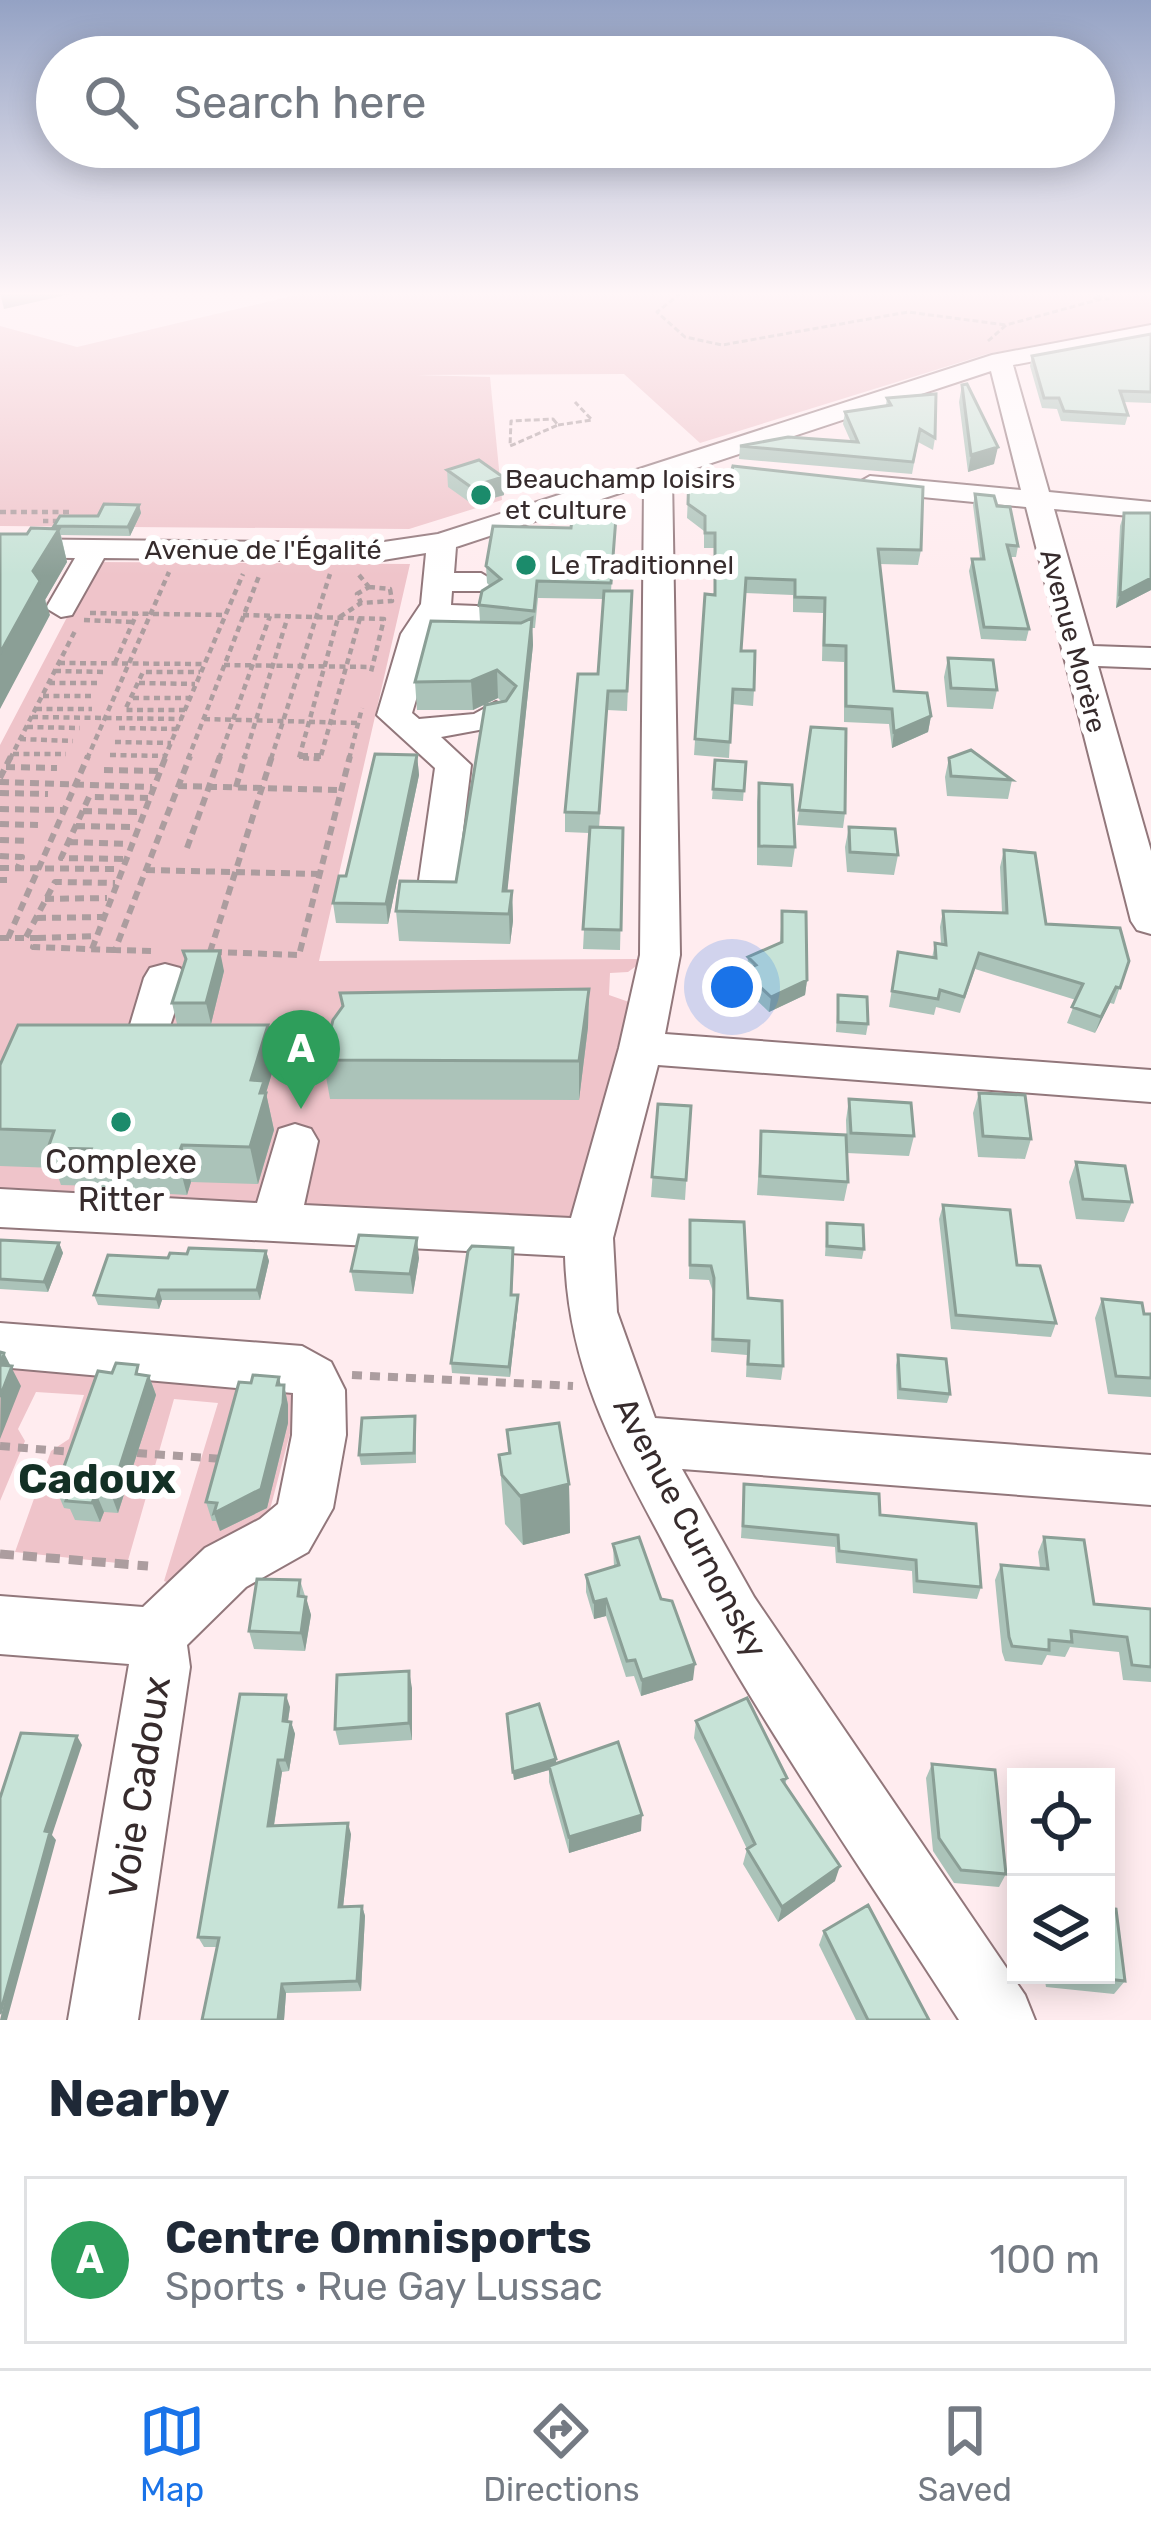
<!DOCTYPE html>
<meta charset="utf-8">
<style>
:root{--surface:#fff;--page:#f2f2f3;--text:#1f2937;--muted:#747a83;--line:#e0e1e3;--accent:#1a73e8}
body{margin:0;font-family:Rubik,sans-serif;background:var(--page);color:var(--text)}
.controls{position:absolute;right:36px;bottom:36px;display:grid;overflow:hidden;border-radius:0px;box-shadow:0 6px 30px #0003}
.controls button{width:108px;height:108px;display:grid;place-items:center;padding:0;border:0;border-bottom:3px solid var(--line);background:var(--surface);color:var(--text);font:60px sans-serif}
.you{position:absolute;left:732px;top:987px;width:42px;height:42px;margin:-30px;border:9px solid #fff;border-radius:50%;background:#1a73e8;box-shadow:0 0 0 18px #1a73e833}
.badge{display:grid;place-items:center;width:78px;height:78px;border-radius:50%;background:var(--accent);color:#fff;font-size:39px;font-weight:700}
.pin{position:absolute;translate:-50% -99px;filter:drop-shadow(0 3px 6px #0008)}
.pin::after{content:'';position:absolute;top:63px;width:42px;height:36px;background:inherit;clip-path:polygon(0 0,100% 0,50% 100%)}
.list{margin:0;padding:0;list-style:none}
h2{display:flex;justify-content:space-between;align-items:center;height:156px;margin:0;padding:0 48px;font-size:51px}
h2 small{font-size:39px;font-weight:400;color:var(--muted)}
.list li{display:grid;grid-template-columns:78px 1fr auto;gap:36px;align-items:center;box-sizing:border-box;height:168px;margin:0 24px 24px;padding:0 24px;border:3px solid var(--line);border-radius:0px}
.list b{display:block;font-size:45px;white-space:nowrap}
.list p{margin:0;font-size:39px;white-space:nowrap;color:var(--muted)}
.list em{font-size:39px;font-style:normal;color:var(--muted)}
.icon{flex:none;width:66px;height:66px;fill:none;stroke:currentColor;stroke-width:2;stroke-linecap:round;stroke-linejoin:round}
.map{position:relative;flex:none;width:1151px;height:2020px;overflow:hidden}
.search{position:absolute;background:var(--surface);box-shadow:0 6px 30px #0003;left:36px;right:36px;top:36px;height:132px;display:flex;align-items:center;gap:30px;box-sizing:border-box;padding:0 42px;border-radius:66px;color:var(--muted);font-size:45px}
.sheet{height:348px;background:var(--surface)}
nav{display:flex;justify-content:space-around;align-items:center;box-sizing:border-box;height:168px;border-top:3px solid var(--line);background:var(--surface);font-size:33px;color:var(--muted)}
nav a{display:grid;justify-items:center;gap:6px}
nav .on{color:var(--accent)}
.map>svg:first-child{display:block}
.green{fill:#efc4ca}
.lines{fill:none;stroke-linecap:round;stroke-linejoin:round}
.minor-casing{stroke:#92777b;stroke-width:4}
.path-far4{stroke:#ac9d9f;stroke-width:3;stroke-dasharray:6 3;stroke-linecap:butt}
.path-far3{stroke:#ac9d9f;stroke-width:4.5;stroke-dasharray:6 4.5;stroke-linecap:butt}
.path-far2{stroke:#ac9d9f;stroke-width:6;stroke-dasharray:9 6;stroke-linecap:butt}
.path-far1{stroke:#ac9d9f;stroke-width:8;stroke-dasharray:10 8;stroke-linecap:butt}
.path{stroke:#ac9d9f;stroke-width:9;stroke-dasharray:14 9;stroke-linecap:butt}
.minor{fill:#fff;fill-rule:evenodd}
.wall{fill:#abc3b9}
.shaded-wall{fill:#8b9f96}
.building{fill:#c7e3d7;stroke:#8b9f96;stroke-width:3}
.poi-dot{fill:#1b8b6b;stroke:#fff;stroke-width:4.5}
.labels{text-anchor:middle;stroke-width:12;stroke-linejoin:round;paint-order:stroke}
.far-poi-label{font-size:27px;fill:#362b2c;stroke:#fff;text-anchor:start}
.far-street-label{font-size:27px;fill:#362b2c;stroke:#fff}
.poi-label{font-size:33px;fill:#362b2c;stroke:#fff}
.street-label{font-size:33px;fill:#362b2c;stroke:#fff}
.near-street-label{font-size:39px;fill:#362b2c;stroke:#fff}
.near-neighbourhood-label{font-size:42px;font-weight:bold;fill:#133025;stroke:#fff}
</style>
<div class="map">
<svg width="1151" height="2020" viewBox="0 0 1151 2020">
<rect width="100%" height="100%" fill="#ffecef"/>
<path class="green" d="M305 293H1151V325L987 354 700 443 624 374 416 375 490 377 502 500 409 529 0 526V326L77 347Z
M96 562 410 564 319 961 637 959 639 964 628 972 610 973 609 995 629 1002 575 1237 0 1220V745Z
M0 1356 287 1380 298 1403 263 1536 174 1585 164 1581 218 1403 174 1399 127 1564 15 1552 51 1451 69 1439 84 1395 36 1392 18 1429 25 1441 0 1501Z"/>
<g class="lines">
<g class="minor-casing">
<path id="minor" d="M1151 325V339L1013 365 1049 492 1151 502V518L1054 509 1093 646 1151 648V668L1098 666 1151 851V934L1137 930 1131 921 1026 507 870 492 856 484 870 476 1021 490 991 371 672 476 680 955 665 1034 1151 1070V1102L658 1065 613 1238 617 1312 655 1418 1151 1455V1505L682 1469 754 1597 1025 1995 1035 2020H959C857 1861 748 1706 661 1538 611 1444 568 1365 565 1256L0 1227V1189L257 1203 279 1129 295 1124 311 1129 318 1141 304 1205 571 1218 619 1048 640 955 644 485 456 547 454 573H481L496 582 481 591H452L451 605 477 606 492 615 477 624 439 623 412 713 419 719 474 714 496 702 513 712 506 725 441 737 471 765 456 887 451 896 437 899 423 896 418 887 435 768 377 715 401 634 421 604 426 553 377 561 104 558 72 615 61 617 46 608 75 558 0 557V539L377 543 438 534 992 355Z
M165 964 180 968 186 978 160 1056 145 1060 130 1056 124 1045 144 978 150 968Z
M324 1028 339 1032 345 1043 339 1054 324 1058 217 1059 202 1055 196 1044 202 1033 217 1029Z
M0 1323 302 1346 331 1362 345 1390 346 1435 333 1508 308 1552 246 1587 187 1645 190 1667 138 2020H68L129 1664 0 1654V1596L143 1607 205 1548 260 1519 278 1504 292 1435 293 1393 0 1367Z"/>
</g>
<path class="path-far4" d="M681 293 657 312 685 337 722 345 908 312 1006 325
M1097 296 1108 299 1097 300
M988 341 1006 325 1097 300 1091 293
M553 419 558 425 510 446 511 421Z
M558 425 592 420 575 402"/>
<path class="path-far3" d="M0 512H69L63 521H43
M359 575 369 587
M369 587 390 589 392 601 361 603 357 594Z
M90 613 225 615
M243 615 384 619 371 672
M360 618 320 759 299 758 338 618 361 603
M84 620 133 622
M59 663 203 664
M115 663 137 613
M224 665 370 667
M55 671 107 672
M49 683H101
M139 683 195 684
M43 696H95
M133 698H189
M36 709H92
M185 710H125L143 672H200
M32 717 181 719
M204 719 358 723
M27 727 80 728
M119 728 177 729
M20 739 73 741
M115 742 171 743
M13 754H66
M110 755 165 756
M10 759 75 631
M87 759 169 572
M164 759 243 574
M188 759 259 576
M219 759 270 616
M244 759 288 616
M271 759 330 574
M349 759 362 708"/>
<path class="path-far2" d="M299 756H321
M6 767 57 768
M104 770 159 771
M0 778 11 756
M0 782 152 787
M178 786 341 790
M236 787 245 756
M0 793 48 794
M0 809 62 810
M83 811 142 812
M0 824 38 825
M76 826 136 827
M0 840 30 841
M69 842 129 844
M187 848 220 756
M0 856 22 857 18 867
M123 859 61 858 89 797 148 798
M0 868 119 869
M146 870 319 874
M0 880H7
M45 899 107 898
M37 918 103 917
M26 937 55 882 115 883
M0 938H37L33 947 114 950
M8 938 88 756
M37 938 96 936
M92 949 166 756
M151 951 115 950 190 756
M210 952 272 756
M213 952 299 955 350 756"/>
<path class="path-far1" d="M352 1375 573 1386
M0 1446 74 1452
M137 1453 223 1459"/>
<path class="path" d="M0 1554 148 1566"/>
<use href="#minor" class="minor"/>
</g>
<path class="wall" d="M1151 334V403L1124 402 1128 415 1125 425 1061 421 1057 409 1042 408 1030 366 1032 356Z
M962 385 994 464 968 472 959 402Z
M887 398 935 438 933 450 918 442 912 474 739 459 740 446 851 442 843 424 845 412 886 405Z
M447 470 504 495 472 504 448 487Z
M689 472 921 550 918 565 879 564 894 691 931 716 928 732 892 748 889 724 844 722V662L822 661 823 613 793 612V595L745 593 741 651 754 690 753 706 732 704 729 758 694 755 705 594 714 595V548H704V531L687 518Z
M975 494 997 506 1018 546 1016 557H1010L1029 629 1026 641 981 639 969 571 972 559H980L973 505Z
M617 504 611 591H632L627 711 607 710 599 828H623L620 950 583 949 589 833 565 832V812L598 674 603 599 538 598 535 628H532L533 645 507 891H512L513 921 510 944 399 941 396 911 456 882 502 702 498 698 473 710H417L415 682 480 622 479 605 490 586 487 583 486 566 571 528Z
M139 505 141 513 130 536 61 535 67 562 45 600 50 615 27 534Z
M1124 513H1151V590L1116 608 1120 526Z
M948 658 997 690 993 709 947 707 944 677Z
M811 727 845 813 843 828 797 825Z
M417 755 419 775 388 924 336 923 333 903 346 876Z
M949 758 1012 780 1008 799 947 796 945 777Z
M715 760 746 762 743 801 712 799Z
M759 783 795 847 792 867 757 865V802Z
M849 827 898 855 894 875 847 872 845 847Z
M1004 850 1046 924 1129 961 1114 1004 1110 1003 1095 1033 1067 1023 1076 1000 975 969 960 1013 936 1007 934 1015 889 1007 898 952 932 958 935 943 941 944 940 927 943 911 1002 912 1000 867Z
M782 911 807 980 805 995 769 1012 742 986 743 971 747 970 748 957 780 943Z
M183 951 224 971 211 1024H177L172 1003 185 961Z
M589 989 588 1027 579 1100 330 1099 323 1060 342 1008 340 993Z
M838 995 868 1024 866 1035 836 1032Z
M268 1025 275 1063 266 1093 274 1130 258 1184 191 1182 187 1195 102 1190 100 1186 61 1185 55 1168 0 1166V1065Z
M979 1093 1031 1139 1025 1159 978 1157 973 1113Z
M849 1099 914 1136 909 1156 847 1153 846 1120Z
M658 1104 691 1106 685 1200 651 1197Z
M761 1131 848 1182 844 1201 757 1195Z
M1076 1162 1132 1202 1124 1222 1076 1219 1069 1182Z
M943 1205 1017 1265 1056 1323 1051 1337 951 1329 939 1219Z
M690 1220 748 1298 783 1366 781 1380 746 1377 747 1355 711 1352 713 1292 709 1280 689 1279Z
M827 1223 864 1249 862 1259 825 1256Z
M0 1240 59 1243 63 1253 48 1292 0 1289Z
M266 1251 269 1261 260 1300H162L159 1309 98 1305 94 1295 168 1258 187 1254Z
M419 1258 413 1294 355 1291 351 1271Z
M514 1258 512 1295 518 1305 510 1377 452 1373 451 1363Z
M1102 1299 1144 1314H1151V1397L1108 1394 1095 1318Z
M898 1355 950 1394 947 1403 897 1399 896 1365Z
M142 1375 149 1376 156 1395 118 1513 104 1512 100 1522 75 1520 70 1509 64 1508 56 1489Z
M281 1385H284L288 1405V1423L267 1508 220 1531 216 1521H212L206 1502Z
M416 1425V1463L361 1465 359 1455Z
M507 1430 569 1484 570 1533 523 1545 505 1524 499 1455 508 1453Z
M744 1484 880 1515 981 1587 977 1599 913 1593 912 1571 836 1563 835 1547 741 1538Z
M1044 1537 1094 1604 1151 1609V1682L1123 1680 1119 1652 1070 1647 1065 1657 1047 1655 1042 1665 1005 1661 1002 1652 995 1580 1001 1565 1040 1568 1038 1552Z
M613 1544 661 1599 693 1680 641 1696 634 1676 626 1677 606 1616 594 1619 586 1592V1575L614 1567Z
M300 1580 311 1615 305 1651 254 1649 249 1631Z
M412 1688V1740L339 1745 335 1729Z
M290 1707 288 1722H291L295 1734 289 1771 282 1772 274 1826 351 1834 343 1907 362 1906 365 1916 361 1991 286 1993 284 2020H202L217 1947H204L198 1937Z
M507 1714 556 1759V1763L641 1831 569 1853 549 1782V1770L514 1780Z
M696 1721 787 1778 785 1785 835 1881 778 1922 743 1864 747 1849 694 1738Z
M932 1764 1006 1874 999 1887 954 1883 933 1851 926 1778Z
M824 1931 929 2020H856L819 1945Z
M1044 1975H1106L1125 1981 1114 1994 1046 1987Z"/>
<path class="shaded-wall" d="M0 293H75L4 309Z
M998 447 994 464 968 472 971 455Z
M503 477 504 495 472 504 471 487Z
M139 505 141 513 130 536 128 527Z
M59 529 67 562 45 600 50 615 0 709V653L33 571Z
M1151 578V590L1116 608 1120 594Z
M532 618 533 645 505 914 503 891Z
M497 670 498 698 473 710 471 681Z
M931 716 928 732 892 748 894 732Z
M417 755 419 775 388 924 386 904Z
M512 891 513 921 510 944 509 914Z
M220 951 224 971 211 1024 206 1003Z
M807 980 805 995 769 1012 771 997Z
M1116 987 1110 1003 1095 1033 1101 1017Z
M589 989 588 1027 579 1100V1061Z
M268 1025 275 1063 266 1093 274 1130 258 1184 250 1147 251 1080Z
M182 1145 191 1182 187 1195 177 1157Z
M417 1238 419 1258 413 1294 410 1274Z
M59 1243 63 1253 48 1292 44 1282Z
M266 1251 269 1261 260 1300 257 1290Z
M159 1290 162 1300 159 1309 156 1299Z
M518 1295V1305L510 1377 509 1367Z
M4 1353 21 1386 0 1439 1 1365Z
M149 1376 156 1395 118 1513 111 1494Z
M279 1377 283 1396 284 1385 288 1405V1423L267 1508 220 1531 214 1513 277 1385Z
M569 1484 570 1533 523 1545 520 1496Z
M96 1493 104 1512 100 1522 92 1503Z
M306 1597 311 1615 305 1651 301 1633Z
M606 1599V1616L594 1619V1602Z
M695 1664 693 1680 641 1696 642 1680Z
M409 1671 412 1688V1740L409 1723Z
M286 1695 290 1707 286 1733 283 1721Z
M291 1722 295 1734 289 1771 285 1760Z
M77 1736 82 1745 52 1835 56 1840 7 2020H0L45 1831Z
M556 1759V1768L514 1780 513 1772Z
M278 1760 282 1772 272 1837 268 1826Z
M642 1815 641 1831 569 1853V1837Z
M348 1823 351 1834 342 1917 339 1907Z
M840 1866 835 1881 778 1922 782 1907Z
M362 1906 365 1916 361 1991 357 1981Z
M282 1984 286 1993 284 2020H278Z"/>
<path class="building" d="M1151 334V392L1120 391 1128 415 1064 411 1059 398H1044L1032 356Z
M967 384 998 447 971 455 962 385Z
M936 394 935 438 920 429 913 462 740 446 788 437 858 442 845 412 891 405 887 398Z
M479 460 503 477 471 487 447 470Z
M733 466 923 487 921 550 878 549 894 691 927 693 931 716 894 732 892 709 846 706V646L824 645 825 598 795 597V580L746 578 741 651H755L754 690 733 689 730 742 695 739 705 594 715 595V533H705V516L688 504 689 472 731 473Z
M975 494 994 496 997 506 1010 507 1018 546 1007 545 1029 629 984 627 972 559H984Z
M574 503 617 504 611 583 537 581 534 611 479 605 482 591 501 579 486 566 493 526 571 528Z
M104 504 139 505 128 527 54 526 60 516H98Z
M1124 513H1151V578L1120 594Z
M31 528 59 529 33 571 40 581 0 653V534H27Z
M604 591H632L627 691H608L599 813 565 812 578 674H598Z
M532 618 503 891H512L509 914 396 911 400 881 456 882 485 705 506 701 516 686 497 670 471 681 415 682 431 621 521 623Z
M948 658 993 660 997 690 951 688Z
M811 727 846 729 845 813 799 810Z
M971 750 1012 780 951 776 949 758Z
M375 754 417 755 386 904 333 903 339 876H346Z
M715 760 746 762 744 791 713 789Z
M759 783 792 785 795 847 759 846Z
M590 827 623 828 621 930 583 929Z
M849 827 895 829 898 855 850 852Z
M1004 850 1035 853 1046 924 1120 928 1129 961 1120 988 1116 987 1101 1017 1072 1007 1083 984 979 953 964 997 940 990 938 999 892 991 898 952 936 958 935 943 946 945 943 911 1007 913Z
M782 911 806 912 807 980 771 997 743 971 756 965 748 957 782 942Z
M183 951H220L206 1003H172L186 959Z
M589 989 579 1061 323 1060 333 1020 343 1006 340 993Z
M838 995 867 997 868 1024 838 1022Z
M18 1025H268L251 1080 264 1081 260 1093H266L250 1147 182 1145 177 1157 89 1153 91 1149 48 1148 54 1131 0 1129V1065Z
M979 1093 1025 1095 1031 1139 983 1136Z
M849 1099 911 1103 914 1136 851 1133Z
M658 1104 691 1106 686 1180 652 1177Z
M761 1131 846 1135 848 1182 760 1176Z
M1076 1162 1125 1166 1132 1202 1083 1199Z
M943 1205 1010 1210 1017 1265 1040 1266 1056 1323 956 1315Z
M690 1220 744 1222 748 1298 782 1301 783 1366 748 1364 749 1341 713 1339 714 1278 711 1266 690 1265Z
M827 1223 863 1225 864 1249 827 1246Z
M359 1235 417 1238 410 1274 351 1271Z
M0 1240 59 1243 44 1282 0 1279Z
M472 1246 513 1248 511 1295H518L509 1367 451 1363 468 1251Z
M189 1248 266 1251 257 1290H159L156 1299 94 1295 108 1255 168 1258 170 1253 187 1254Z
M1102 1299 1142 1303 1144 1314H1151V1378L1116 1376Z
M0 1352 4 1353 1 1365 12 1366 0 1397Z
M898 1355 946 1359 950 1394 900 1389Z
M116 1363 138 1365 136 1374 149 1376 111 1494 96 1493 92 1503 66 1501 70 1491 56 1489 98 1371 112 1373Z
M253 1375 279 1377 277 1385H284L283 1403 261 1489 214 1513 217 1503 206 1502 239 1382 251 1383Z
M415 1416 414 1453 359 1455 362 1418Z
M559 1423 569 1484 520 1496 502 1475 499 1455 510 1453 507 1430Z
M744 1484 879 1494 880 1515 976 1524 981 1587 917 1581 916 1560 839 1551 838 1535 743 1526Z
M639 1537 661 1599 672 1601 695 1664 642 1680 635 1660 627 1661 606 1599 594 1602 586 1575 619 1565 613 1544Z
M1044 1537 1084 1540 1094 1604 1151 1609V1667L1132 1665 1127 1637 1071 1631 1072 1642 1049 1640V1650L1012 1646 1009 1637 1001 1565 1048 1569Z
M257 1579 300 1580 298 1596 306 1597 301 1633 249 1631Z
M409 1671V1723L335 1729 337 1675Z
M240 1694 286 1695 283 1721 291 1722 285 1760H278L268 1826 348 1823 339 1907 362 1906 357 1981 282 1984 278 2020H202L219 1938 198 1937Z
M747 1698 787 1778 782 1780 840 1866 782 1907 747 1849 755 1844 696 1721Z
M539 1704 556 1759 513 1772 507 1714Z
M21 1733 77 1736 45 1831 50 1832 0 2014V1798Z
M618 1742 642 1815 569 1837 549 1766Z
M932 1764 995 1770 1006 1874 961 1870 939 1838Z
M868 1905 929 2020H868L824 1931Z
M1106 1908 1116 1909 1125 1981 1071 1975H1106Z"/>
<linearGradient id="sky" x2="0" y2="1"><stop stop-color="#94a2c4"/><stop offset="0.51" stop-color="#fff6f8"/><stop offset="1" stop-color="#fff6f8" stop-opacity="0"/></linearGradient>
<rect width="1151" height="576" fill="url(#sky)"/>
<g class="poi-dot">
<circle cx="481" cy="495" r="12"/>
<circle cx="526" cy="565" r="12"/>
<circle cx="121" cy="1122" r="12"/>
</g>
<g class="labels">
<g class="far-poi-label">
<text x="505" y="488">Beauchamp loisirs<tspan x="505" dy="31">et culture</tspan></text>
<text x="550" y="574">Le Traditionnel</text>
</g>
<g class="far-street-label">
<text x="263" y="559">Avenue de l'Égalité</text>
<text transform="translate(1073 641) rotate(75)" y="9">Avenue Morère</text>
</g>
<g class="poi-label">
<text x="121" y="1173">Complexe<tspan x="121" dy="38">Ritter</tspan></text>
</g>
<g class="street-label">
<text transform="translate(691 1527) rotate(62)" y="12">Avenue Curnonsky</text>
</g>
<g class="near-street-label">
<text transform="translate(139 1787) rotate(-81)" y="14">Voie Cadoux</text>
</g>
<g class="near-neighbourhood-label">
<text x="97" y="1493">Cadoux</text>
</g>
</g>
</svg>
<div class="controls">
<button><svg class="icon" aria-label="locate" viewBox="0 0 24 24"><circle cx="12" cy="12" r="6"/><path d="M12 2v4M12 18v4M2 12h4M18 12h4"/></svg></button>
<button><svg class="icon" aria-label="layers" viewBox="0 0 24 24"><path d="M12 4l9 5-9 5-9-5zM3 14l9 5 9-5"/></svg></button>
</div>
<div class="you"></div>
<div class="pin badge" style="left:301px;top:1109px;background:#2e9e5b">A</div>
<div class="search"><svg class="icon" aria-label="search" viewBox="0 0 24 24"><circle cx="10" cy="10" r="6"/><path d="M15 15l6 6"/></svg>Search here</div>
</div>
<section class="sheet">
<h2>Nearby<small></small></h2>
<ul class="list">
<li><span class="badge" style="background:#2e9e5b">A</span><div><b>Centre Omnisports</b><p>Sports · Rue Gay Lussac</p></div><em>100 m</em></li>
</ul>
</section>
<nav>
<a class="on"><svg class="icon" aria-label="map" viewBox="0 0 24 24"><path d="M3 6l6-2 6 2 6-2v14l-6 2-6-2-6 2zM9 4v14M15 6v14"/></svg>Map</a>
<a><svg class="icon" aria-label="directions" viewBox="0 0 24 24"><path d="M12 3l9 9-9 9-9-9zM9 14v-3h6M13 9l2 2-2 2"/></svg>Directions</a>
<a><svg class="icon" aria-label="saved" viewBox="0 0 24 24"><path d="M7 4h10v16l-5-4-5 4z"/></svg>Saved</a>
</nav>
